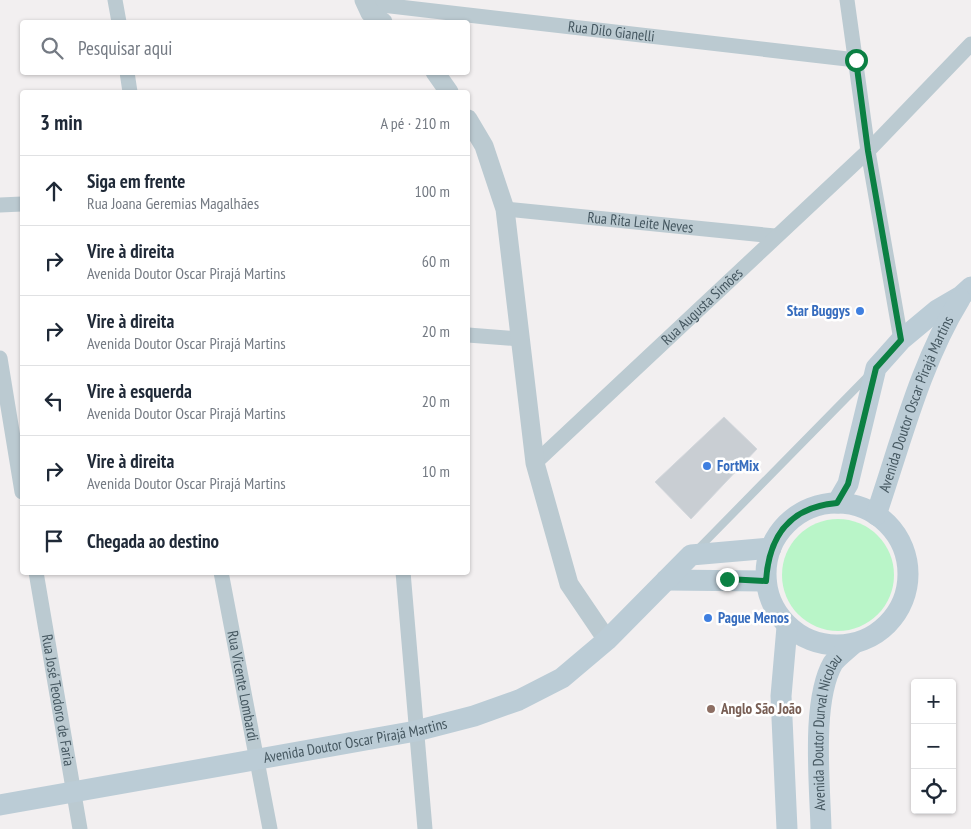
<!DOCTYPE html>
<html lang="pt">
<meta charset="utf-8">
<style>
:root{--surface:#fff;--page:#f2f2f3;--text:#1f2937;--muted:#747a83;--line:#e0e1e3}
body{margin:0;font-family:"PT Sans Narrow",sans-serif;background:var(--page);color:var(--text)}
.controls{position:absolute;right:15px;bottom:15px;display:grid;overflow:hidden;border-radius:5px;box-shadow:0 1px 4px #0004}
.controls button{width:45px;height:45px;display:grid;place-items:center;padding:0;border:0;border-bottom:1px solid var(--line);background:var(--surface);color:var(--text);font:25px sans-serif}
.stop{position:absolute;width:15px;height:15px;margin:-11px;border:4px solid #0b8043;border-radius:50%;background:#fff}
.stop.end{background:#0b8043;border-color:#fff;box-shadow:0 1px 5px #0008}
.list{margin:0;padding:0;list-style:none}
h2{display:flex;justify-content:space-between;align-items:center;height:65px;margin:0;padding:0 20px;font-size:21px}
h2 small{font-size:16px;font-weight:400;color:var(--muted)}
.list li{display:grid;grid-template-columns:32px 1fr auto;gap:15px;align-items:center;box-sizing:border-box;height:70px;padding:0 20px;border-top:1px solid var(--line)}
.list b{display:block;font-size:19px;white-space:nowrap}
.list p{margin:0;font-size:16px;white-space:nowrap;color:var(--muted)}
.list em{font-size:16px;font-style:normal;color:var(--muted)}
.icon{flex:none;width:28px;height:28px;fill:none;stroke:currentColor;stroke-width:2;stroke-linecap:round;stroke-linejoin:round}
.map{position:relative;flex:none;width:971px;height:829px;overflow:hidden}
.search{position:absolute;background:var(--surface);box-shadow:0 1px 4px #0004;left:20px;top:20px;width:450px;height:55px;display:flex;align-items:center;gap:12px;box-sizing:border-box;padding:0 18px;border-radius:5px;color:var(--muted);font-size:19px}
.panel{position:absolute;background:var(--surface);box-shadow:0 1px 4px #0004;left:20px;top:90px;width:450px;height:485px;border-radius:5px}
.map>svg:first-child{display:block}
.green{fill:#b9f5c8}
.building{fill:#c9ced3;stroke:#d3d7dc}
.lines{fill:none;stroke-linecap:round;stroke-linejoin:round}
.service{stroke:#bbcad1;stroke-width:8}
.minor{stroke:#bbcad1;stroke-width:15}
.tertiary{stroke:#bbcad1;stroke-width:19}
.secondary{stroke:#bbccd6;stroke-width:21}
.route{stroke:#0b8043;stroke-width:6}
.shop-dot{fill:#3f7fe0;stroke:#fff;stroke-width:2}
.education-dot{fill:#8d6e63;stroke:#fff;stroke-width:2}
.labels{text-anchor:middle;stroke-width:5;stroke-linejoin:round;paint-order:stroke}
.street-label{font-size:15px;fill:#455760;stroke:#fff}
.shop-label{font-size:15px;font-weight:bold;fill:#366cbe;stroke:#fff;text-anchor:start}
.education-label{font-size:15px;font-weight:bold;fill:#785e54;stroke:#fff;text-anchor:start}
</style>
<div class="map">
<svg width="971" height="829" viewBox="0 0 971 829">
<rect width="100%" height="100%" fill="#f2eff0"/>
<path class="green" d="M782 575a56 56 0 1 1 112 0a56 56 0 1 1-112 0Z"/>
<path class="building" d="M724 417 757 449 691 519 655 482Z"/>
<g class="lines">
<path class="service" d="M697 550 868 376"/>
<g class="minor">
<path d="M115 0 119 22"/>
<path d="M847 0 868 151 901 340"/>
<path id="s1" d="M365 3 856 60"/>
<path d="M127 72 130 92"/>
<path d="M0 205 22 204"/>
<path id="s2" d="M505 209 775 236"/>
<path d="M468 335 520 339"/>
<path d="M0 358 22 492"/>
<path id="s3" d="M535 463 868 151 971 44"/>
<path id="s4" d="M36 572 80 829"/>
<path id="s5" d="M221 572 270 829"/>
<path d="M403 572 425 829"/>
</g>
<path class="tertiary" d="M364 0 370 13 383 22
M435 72 449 92
M468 119 484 146 505 209 535 463 569 584 607 640"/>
<g class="secondary">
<circle cx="837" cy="574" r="71"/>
<path d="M837 503 848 484 876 368 901 340 937 310 961 296 971 287"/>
<path id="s6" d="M876 515C901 442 920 364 960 299"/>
<path d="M666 580 766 581"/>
<path id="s7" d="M0 805 416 731 474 716 519 700 562 678 607 640 691 555 771 548"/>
<path d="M787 829 781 696 787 627"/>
<path id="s8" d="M821 829C820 785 811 701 833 663 838 656 847 650 853 644"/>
</g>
</g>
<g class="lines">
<path class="route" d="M727 579 766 581C769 535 790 507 837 503L848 484 876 368 901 340 868 151 856 60"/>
</g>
<g class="shop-dot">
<circle cx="860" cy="311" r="5"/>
<circle cx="707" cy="466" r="5"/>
<circle cx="708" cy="618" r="5"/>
</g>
<circle class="education-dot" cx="711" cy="709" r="5"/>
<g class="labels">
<g class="street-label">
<text dy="5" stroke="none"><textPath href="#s1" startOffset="248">Rua Dilo Gianelli</textPath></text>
<text dy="5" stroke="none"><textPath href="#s2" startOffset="136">Rua Rita Leite Neves</textPath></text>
<text dy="5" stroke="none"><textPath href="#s3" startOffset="229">Rua Augusta Simões</textPath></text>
<text dy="5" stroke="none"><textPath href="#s6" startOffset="118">Avenida Doutor Oscar Pirajá Martins</textPath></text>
<text dy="5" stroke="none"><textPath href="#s5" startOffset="116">Rua Vicente Lombardi</textPath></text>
<text dy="5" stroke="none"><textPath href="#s4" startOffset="130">Rua José Teodoro de Faria</textPath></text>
<text dy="5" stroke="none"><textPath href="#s8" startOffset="98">Avenida Doutor Durval Nicolau</textPath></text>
<text dy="5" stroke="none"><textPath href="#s7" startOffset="361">Avenida Doutor Oscar Pirajá Martins</textPath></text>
</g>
<g class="shop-label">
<text x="850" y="316" text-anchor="end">Star Buggys</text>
<text x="717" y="471">FortMix</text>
<text x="718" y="623">Pague Menos</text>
</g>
<g class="education-label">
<text x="721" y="714">Anglo São João</text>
</g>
</g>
</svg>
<div class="controls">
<button>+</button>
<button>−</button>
<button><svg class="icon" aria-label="locate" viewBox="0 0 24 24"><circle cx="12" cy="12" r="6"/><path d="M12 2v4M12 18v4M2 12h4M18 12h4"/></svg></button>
</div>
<div class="stop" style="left:856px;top:60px"></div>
<div class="stop end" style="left:727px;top:579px"></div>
<div class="search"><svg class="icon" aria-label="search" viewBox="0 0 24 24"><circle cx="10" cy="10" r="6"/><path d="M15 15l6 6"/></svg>Pesquisar aqui</div>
<section class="panel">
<h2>3 min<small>A pé · 210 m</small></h2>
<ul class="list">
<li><svg class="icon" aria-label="ahead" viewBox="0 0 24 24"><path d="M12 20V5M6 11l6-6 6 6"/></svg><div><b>Siga em frente</b><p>Rua Joana Geremias Magalhães</p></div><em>100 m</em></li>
<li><svg class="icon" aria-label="right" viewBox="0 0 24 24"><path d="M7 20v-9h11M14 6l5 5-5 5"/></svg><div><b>Vire à direita</b><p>Avenida Doutor Oscar Pirajá Martins</p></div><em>60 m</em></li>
<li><svg class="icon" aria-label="right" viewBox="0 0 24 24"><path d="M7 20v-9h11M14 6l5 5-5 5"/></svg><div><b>Vire à direita</b><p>Avenida Doutor Oscar Pirajá Martins</p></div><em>20 m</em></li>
<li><svg class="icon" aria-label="left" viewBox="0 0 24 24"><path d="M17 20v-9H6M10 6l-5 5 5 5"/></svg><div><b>Vire à esquerda</b><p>Avenida Doutor Oscar Pirajá Martins</p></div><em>20 m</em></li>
<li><svg class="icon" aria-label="right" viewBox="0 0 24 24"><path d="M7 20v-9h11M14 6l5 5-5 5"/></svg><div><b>Vire à direita</b><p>Avenida Doutor Oscar Pirajá Martins</p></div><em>10 m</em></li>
<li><svg class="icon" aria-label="arrive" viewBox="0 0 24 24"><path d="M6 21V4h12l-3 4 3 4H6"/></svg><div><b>Chegada ao destino</b></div></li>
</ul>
</section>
</div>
